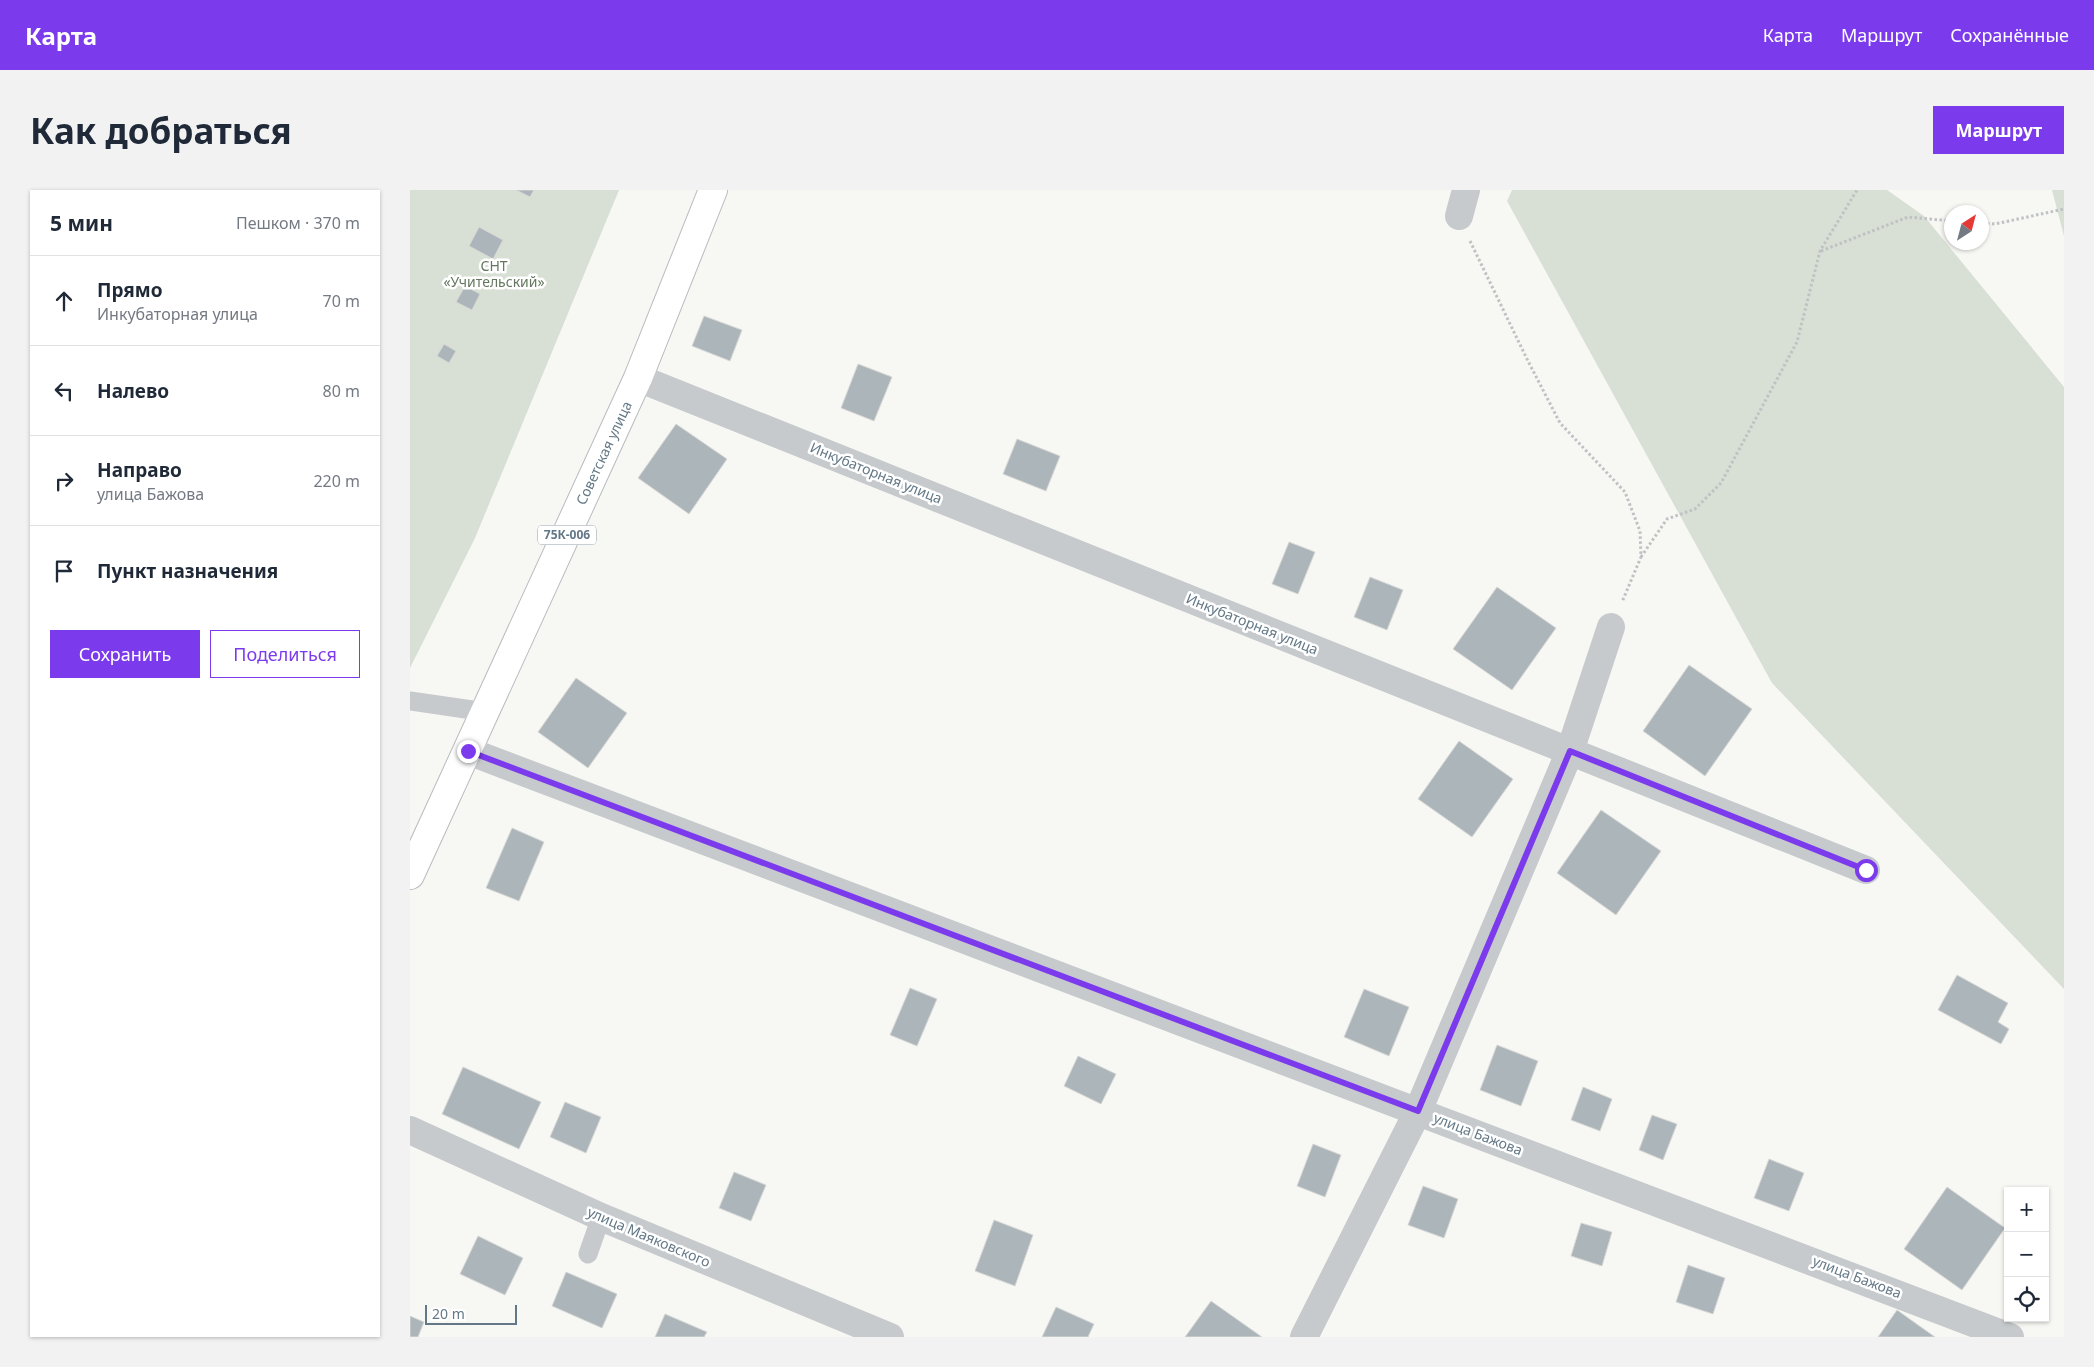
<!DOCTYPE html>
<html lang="ru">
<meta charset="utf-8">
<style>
:root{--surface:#fff;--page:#f2f2f3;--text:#1f2937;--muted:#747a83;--line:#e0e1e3;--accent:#7c3aed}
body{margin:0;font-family:"Noto Sans",sans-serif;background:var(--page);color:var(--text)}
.controls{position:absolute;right:15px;bottom:15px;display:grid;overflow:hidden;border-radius:0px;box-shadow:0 1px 4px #0004}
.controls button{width:45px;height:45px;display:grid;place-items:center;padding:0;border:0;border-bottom:1px solid var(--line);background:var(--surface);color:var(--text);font:25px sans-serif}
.compass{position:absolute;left:1534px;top:15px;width:45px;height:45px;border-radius:50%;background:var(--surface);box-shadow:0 1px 4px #0004;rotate:36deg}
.scale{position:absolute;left:15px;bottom:12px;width:92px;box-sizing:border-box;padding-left:5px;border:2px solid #637886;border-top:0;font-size:14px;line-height:18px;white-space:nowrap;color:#637886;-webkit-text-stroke:4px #fff;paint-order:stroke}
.stop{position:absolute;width:15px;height:15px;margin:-11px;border:4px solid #7c3aed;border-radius:50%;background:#fff}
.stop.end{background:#7c3aed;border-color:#fff;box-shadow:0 1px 5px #0008}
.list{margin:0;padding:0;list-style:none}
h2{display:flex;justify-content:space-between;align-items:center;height:65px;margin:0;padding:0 20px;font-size:21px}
h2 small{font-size:16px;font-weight:400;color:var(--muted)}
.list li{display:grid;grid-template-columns:32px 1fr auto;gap:15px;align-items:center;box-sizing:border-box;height:90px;padding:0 20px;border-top:1px solid var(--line)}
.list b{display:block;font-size:19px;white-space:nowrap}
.list p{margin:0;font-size:16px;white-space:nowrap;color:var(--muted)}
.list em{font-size:16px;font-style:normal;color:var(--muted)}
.actions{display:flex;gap:10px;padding:15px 20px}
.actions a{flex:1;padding:11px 0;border:1px solid var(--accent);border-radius:0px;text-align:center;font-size:18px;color:var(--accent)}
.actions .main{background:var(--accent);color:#fff}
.icon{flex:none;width:28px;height:28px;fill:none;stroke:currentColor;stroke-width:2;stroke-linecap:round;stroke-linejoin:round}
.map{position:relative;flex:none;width:1654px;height:1147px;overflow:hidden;border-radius:0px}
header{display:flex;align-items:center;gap:30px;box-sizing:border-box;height:70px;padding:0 25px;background:var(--accent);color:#fff}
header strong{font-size:24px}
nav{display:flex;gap:28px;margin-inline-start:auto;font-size:18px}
.intro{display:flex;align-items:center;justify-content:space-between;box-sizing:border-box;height:120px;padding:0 30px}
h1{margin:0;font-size:35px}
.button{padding:12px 22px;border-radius:0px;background:var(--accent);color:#fff;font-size:18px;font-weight:700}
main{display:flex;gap:30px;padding:0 30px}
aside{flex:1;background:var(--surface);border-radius:0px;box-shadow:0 1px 4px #0004}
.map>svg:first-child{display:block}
.green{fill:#d8dfd4}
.building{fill:#acb5ba;stroke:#d8d8d6}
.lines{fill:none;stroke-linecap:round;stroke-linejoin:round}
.primary-casing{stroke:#b7bcbf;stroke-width:30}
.path{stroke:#bfc2c4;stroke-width:3;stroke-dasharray:2.5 2.5;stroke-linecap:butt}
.lane{stroke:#c6cacd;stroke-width:19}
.street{stroke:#c6cacd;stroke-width:28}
.primary{stroke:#fff;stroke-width:28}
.route{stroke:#7c3aed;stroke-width:6}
.labels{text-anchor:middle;stroke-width:5;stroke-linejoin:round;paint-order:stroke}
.shield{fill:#fff;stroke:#92a0aa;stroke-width:1}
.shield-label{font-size:12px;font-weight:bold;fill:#637886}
.park-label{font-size:14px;fill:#65785f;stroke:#fff}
.street-label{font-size:14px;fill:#637886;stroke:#fff}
</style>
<header>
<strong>Карта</strong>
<nav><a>Карта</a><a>Маршрут</a><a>Сохранённые</a></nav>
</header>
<div class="intro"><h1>Как добраться</h1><a class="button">Маршрут</a></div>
<main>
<aside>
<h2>5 мин<small>Пешком · 370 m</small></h2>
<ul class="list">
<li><svg class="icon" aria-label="ahead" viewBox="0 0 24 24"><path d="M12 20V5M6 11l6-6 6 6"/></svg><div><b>Прямо</b><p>Инкубаторная улица</p></div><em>70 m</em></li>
<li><svg class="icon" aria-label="left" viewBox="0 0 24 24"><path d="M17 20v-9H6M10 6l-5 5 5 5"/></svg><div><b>Налево</b></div><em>80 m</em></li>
<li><svg class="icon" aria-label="right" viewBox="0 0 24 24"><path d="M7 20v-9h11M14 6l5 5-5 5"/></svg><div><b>Направо</b><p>улица Бажова</p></div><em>220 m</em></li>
<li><svg class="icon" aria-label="arrive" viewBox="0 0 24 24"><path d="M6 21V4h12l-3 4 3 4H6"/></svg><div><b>Пункт назначения</b></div></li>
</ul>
<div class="actions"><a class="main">Сохранить</a><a>Поделиться</a></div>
</aside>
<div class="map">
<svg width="1654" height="1147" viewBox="0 0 1654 1147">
<rect width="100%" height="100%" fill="#f7f7f3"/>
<path class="green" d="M0 0H209L65 348 0 478Z
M1102 0H1477L1514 26 1654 197V799L1362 493 1097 11Z
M1642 0H1654V46Z"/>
<path class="building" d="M106 0H124L120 7Z
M69 37 93 50 83 69 59 56Z
M55 96 70 104 62 120 46 112Z
M294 126 332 140 320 171 282 156Z
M34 154 46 161 39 173 27 166Z
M448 174 482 187 464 231 431 218Z
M266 234 317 269 279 324 228 288Z
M607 249 650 266 636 301 593 284Z
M879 352 905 362 888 404 862 394Z
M960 387 993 400 977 440 944 427Z
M1087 397 1146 438 1102 500 1043 459Z
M1279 475 1342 519 1295 586 1233 541Z
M166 488 217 523 178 578 128 542Z
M1049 551 1103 589 1062 647 1008 609Z
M1191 620 1251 661 1206 725 1147 683Z
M102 638 134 652 109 711 76 698Z
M1547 785 1598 813 1588 832 1599 839 1591 854 1528 820Z
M500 798 527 809 507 856 480 845Z
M954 799 999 817 979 866 934 847Z
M1087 855 1128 871 1111 916 1070 900Z
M668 866 706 884 691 914 654 896Z
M53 877 131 912 109 959 32 924Z
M1173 897 1202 909 1190 941 1161 930Z
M155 912 191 927 176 963 140 947Z
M1242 925 1267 934 1253 970 1229 960Z
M903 954 931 965 915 1007 887 996Z
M1359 969 1394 983 1379 1021 1344 1008Z
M324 982 356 995 341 1031 309 1018Z
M1013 996 1048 1009 1034 1048 998 1035Z
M1537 997 1595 1038 1552 1100 1494 1059Z
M584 1030 623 1045 605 1096 565 1081Z
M1171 1033 1202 1042 1192 1076 1161 1066Z
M68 1046 113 1068 95 1105 50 1084Z
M1278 1075 1315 1088 1303 1124 1266 1112Z
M156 1082 207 1104 192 1138 142 1116Z
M801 1111 852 1147H775Z
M646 1117 684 1134 678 1147H632Z
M1487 1120 1525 1147H1468Z
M255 1124 297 1142 294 1147H245Z
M0 1126 14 1132 8 1147H0Z"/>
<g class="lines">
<g class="primary-casing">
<path id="primary" d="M0 685 228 188 303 0"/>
</g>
<path class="path" d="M1572 33 1585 34 1654 19
M1060 51 1118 171 1150 233 1215 302 1230 341 1231 367 1212 412
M1411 61 1498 27 1542 31
M1231 367 1257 329 1285 319 1311 293 1387 152 1410 61 1447 0"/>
<path class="lane" d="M0 511 76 522
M178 1064 191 1027"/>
<path class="street" d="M1049 26 1056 0
M228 188 1456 680
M58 561 1600 1147
M0 940 191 1027 480 1147
M894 1147 1008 921 1160 561 1201 437"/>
<use href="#primary" class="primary"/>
</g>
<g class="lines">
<path class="route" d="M58 561 1008 921 1160 561 1456 680"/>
</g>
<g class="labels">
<rect class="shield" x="128" y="335.5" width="58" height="19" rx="4"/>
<g class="shield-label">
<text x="157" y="349">75К-006</text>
</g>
<g class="park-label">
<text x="84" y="81">СНТ<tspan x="84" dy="16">«Учительский»</tspan></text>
</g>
<g class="street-label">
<text transform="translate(194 263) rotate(-65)" y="5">Советская улица</text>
<text transform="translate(466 283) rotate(22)" y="5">Инкубаторная улица</text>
<text transform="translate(842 434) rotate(22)" y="5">Инкубаторная улица</text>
<text transform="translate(1068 944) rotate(21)" y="5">улица Бажова</text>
<text transform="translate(239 1047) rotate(23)" y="5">улица Маяковского</text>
<text transform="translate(1447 1087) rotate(21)" y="5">улица Бажова</text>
</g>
</g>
</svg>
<div class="controls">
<button>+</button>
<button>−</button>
<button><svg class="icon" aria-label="locate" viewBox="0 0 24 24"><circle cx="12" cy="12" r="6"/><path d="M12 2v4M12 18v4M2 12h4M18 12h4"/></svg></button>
</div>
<svg class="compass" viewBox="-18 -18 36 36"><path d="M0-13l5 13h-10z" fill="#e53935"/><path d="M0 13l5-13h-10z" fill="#747a83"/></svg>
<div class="scale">20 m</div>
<div class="stop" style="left:1456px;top:680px"></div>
<div class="stop end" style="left:58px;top:561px"></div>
</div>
</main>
